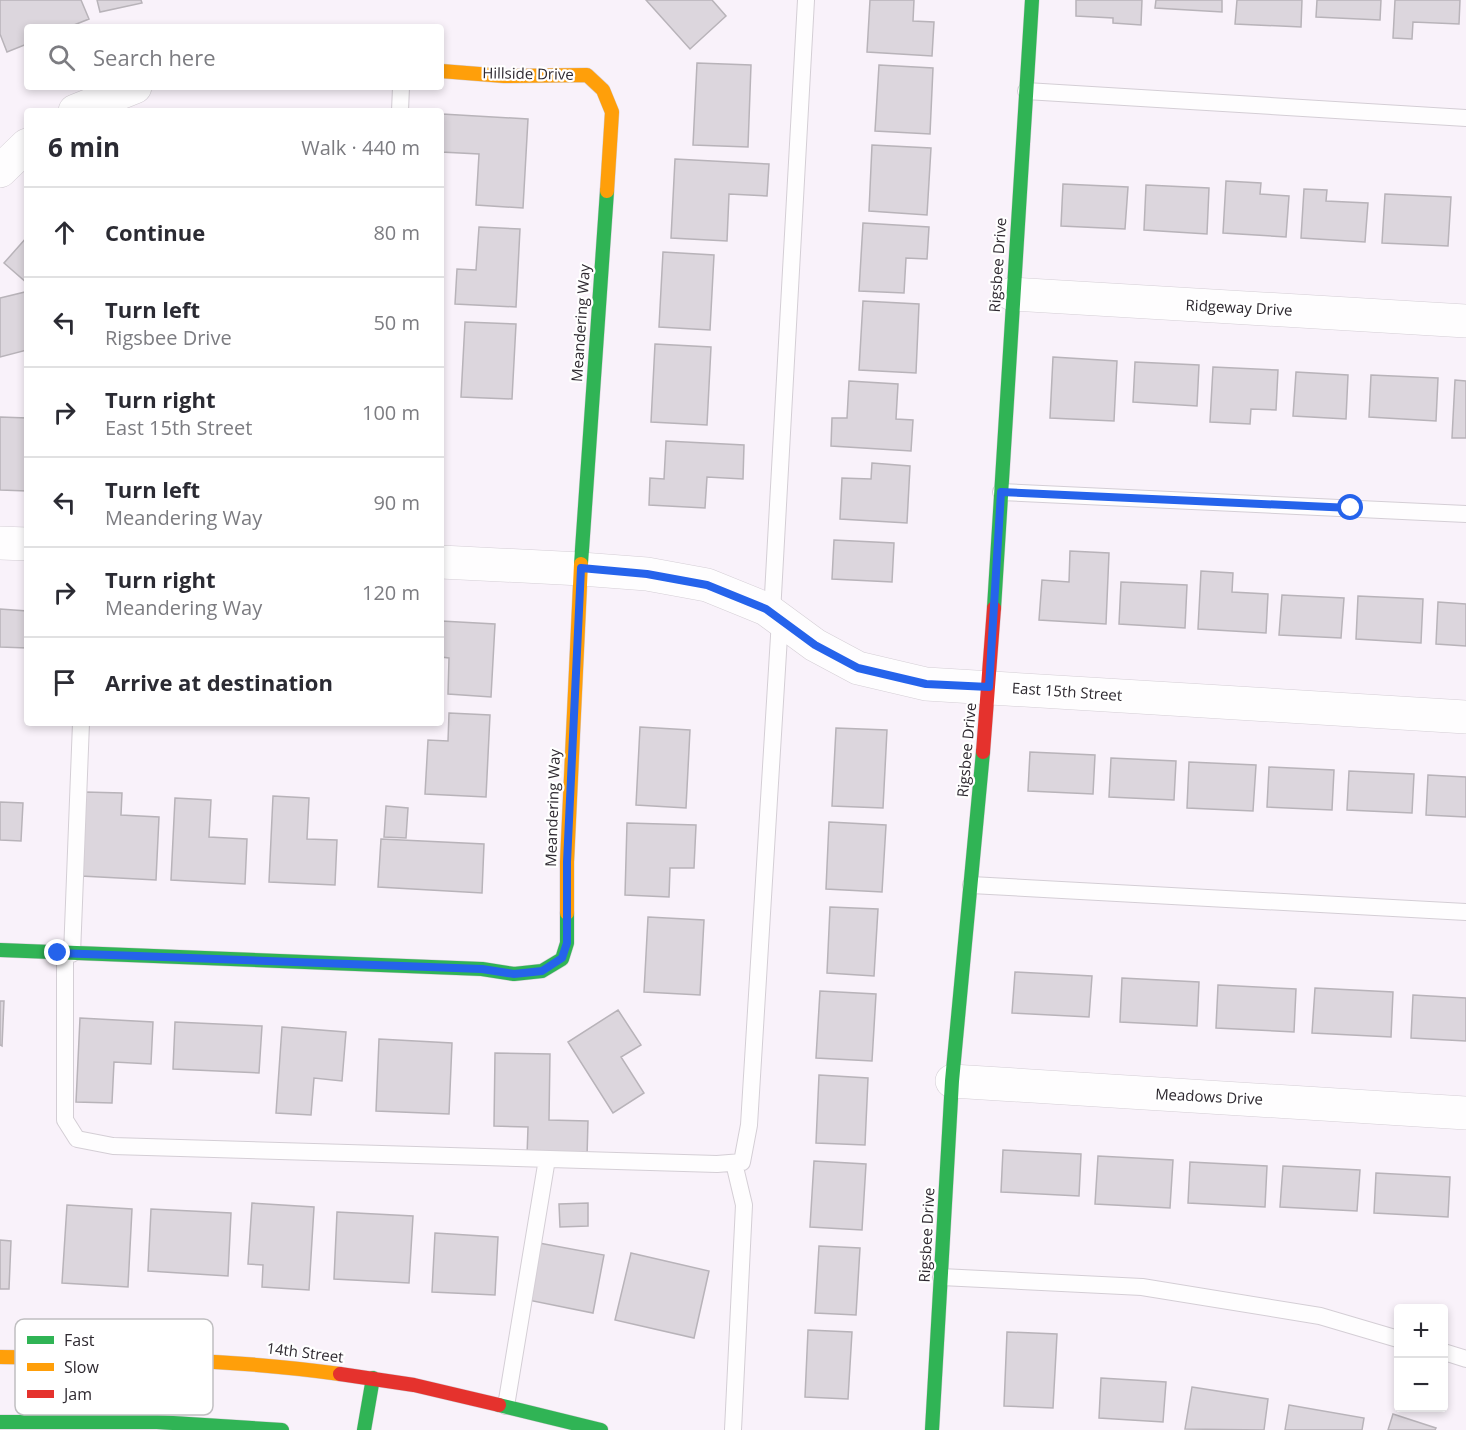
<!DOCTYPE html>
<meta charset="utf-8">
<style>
:root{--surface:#fff;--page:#f2f2f3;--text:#2b2b33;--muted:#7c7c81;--line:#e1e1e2}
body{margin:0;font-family:"Open Sans",sans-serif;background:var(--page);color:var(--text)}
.controls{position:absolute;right:18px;bottom:18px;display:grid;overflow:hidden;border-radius:6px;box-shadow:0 3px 9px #0003}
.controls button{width:54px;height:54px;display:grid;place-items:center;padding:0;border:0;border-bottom:2px solid var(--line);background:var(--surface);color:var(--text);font:30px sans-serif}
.stop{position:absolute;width:18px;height:18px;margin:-14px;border:4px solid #2563eb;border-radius:50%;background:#fff}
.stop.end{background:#2563eb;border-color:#fff;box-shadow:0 2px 6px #0008}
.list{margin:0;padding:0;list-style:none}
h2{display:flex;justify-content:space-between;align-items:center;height:78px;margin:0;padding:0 24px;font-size:26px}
h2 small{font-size:20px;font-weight:400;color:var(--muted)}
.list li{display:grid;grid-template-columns:39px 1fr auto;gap:18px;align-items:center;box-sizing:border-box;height:90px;padding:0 24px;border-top:2px solid var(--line)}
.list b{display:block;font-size:22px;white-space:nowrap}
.list p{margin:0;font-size:20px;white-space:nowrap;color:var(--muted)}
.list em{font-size:20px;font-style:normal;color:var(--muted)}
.icon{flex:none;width:33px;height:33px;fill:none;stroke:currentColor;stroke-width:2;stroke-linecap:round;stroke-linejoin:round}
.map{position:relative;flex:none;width:1466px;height:1430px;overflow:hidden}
.search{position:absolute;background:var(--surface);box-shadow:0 3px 9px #0003;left:24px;top:24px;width:420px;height:66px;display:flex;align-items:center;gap:15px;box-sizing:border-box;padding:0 21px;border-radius:6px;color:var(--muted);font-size:22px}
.panel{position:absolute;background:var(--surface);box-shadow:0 3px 9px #0003;left:24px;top:108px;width:420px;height:618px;border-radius:6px}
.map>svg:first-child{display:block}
.building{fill:#dcd6dd;stroke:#b8b3b9;stroke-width:1.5}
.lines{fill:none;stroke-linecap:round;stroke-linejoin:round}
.lane-casing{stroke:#d4ced5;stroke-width:18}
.street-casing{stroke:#d4ced5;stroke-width:34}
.fast-casing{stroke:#d4ced5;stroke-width:15}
.slow-casing{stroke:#d4ced5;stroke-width:15}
.jam-casing{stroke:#d4ced5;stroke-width:15}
.lane{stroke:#fefdfe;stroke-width:16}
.street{stroke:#fefdfe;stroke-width:33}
.fast{stroke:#30b455;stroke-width:14}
.slow{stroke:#ff9f0a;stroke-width:14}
.jam{stroke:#e5322d;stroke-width:14}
.route{stroke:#2563eb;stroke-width:8}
.labels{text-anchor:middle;stroke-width:4.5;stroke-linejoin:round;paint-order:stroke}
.street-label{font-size:15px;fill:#2e2930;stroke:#fff}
.key{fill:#fff;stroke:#c0bfc1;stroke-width:1.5}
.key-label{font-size:16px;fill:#2e2930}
</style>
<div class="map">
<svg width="1466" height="1430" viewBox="0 0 1466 1430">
<rect width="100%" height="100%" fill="#f9f2fa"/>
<path class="building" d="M0 0H81L89 19 69 27H27V44L7 52 0 34Z
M97 0H141L142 3 100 12Z
M646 0H712L726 16 690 49Z
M870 0H914L913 21 934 22 932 56 867 52Z
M1076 0H1142L1141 25 1113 23V18L1076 16Z
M1156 0H1222V12L1155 8Z
M1237 0H1302L1301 27 1235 24Z
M1317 0H1381L1380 20 1316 17Z
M1395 0H1460L1459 24 1413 22 1412 39 1393 38Z
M697 63 751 65 748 147 693 145Z
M879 65 933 68 930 134 875 131Z
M442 114 528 119 523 208 476 205 479 154 441 152Z
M872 145 931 148 927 215 869 211Z
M675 159 769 164 767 196 729 194 727 241 671 238Z
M1226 181 1261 183 1260 194 1289 196 1286 237 1223 233Z
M1063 184 1128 187 1125 229 1061 226Z
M1146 185 1209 188 1207 234 1144 230Z
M1304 189 1327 190 1326 201 1368 203 1365 242 1301 238Z
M1385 194 1451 197 1448 246 1382 243Z
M863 223 929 227 927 259 906 258 904 293 859 291Z
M479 227 520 229 516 307 455 304 457 269 476 270Z
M27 237V283L4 263Z
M663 252 714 255 710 330 659 327Z
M25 292 27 299V350L0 357V298Z
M863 301 919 304 916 373 859 370Z
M465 322 516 324 512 399 461 397Z
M655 344 711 347 707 425 651 422Z
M1053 357 1117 361 1114 421 1050 418Z
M1135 362 1199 365 1197 406 1133 402Z
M1213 367 1278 370 1276 410 1251 409 1250 424 1210 422Z
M1296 372 1348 375 1346 419 1293 416Z
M1371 375 1438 378 1436 421 1369 417Z
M1455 380 1466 381V438H1452Z
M849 381 898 384 896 419 913 420 911 451 831 446 832 418H847Z
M0 417 27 418V491L0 490Z
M666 441 744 445 743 479 707 477 705 508 649 505 650 478 664 479Z
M872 463 910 466 907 523 840 519 842 478 871 479Z
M834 540 894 543 892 582 832 579Z
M1070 551 1109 553 1106 624 1039 620 1042 580 1069 582Z
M1201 571 1233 573 1232 592 1268 594 1266 633 1198 629Z
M1121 582 1187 585 1185 628 1119 624Z
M1282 595 1344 598 1341 638 1279 635Z
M1358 596 1423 599 1421 643 1356 639Z
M1438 602 1466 604V646L1436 644Z
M0 609 27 611V648L0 647Z
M441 621 495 624 491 697 448 694 449 658 441 657Z
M449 713 490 715 486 797 425 794 428 740 448 741Z
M640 727 690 730 686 808 636 805Z
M836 728 887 730 883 808 832 806Z
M1030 752 1095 755 1093 794 1028 791Z
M1111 758 1176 761 1174 800 1109 797Z
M1189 762 1256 765 1253 811 1187 808Z
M1269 767 1334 770 1332 810 1267 807Z
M1349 771 1414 774 1412 813 1347 810Z
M1428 775 1466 777V817L1426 815Z
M85 792 122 793 121 815 159 817 156 880 81 876Z
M273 796 309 798 307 839 337 840 335 885 269 882Z
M175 798 211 800 209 837 247 839 245 884 171 880Z
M0 802 23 803 21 841 0 840Z
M386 806 408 808 406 838 384 837Z
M829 822 886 825 882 892 826 889Z
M627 823 696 825 694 868H670L669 897 625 895Z
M381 839 484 844 482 893 378 887Z
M830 907 878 909 874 976 827 973Z
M648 917 704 920 700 995 644 992Z
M1015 972 1092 976 1089 1017 1012 1013Z
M1122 978 1199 982 1197 1026 1120 1022Z
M1218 985 1296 989 1294 1032 1216 1028Z
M1315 988 1393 992 1391 1037 1312 1033Z
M820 991 876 994 872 1061 816 1058Z
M1413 995 1466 998V1041L1411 1038Z
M0 1001H4L2 1046 0 1045Z
M618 1010 641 1045 621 1057 644 1093 613 1113 568 1042Z
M80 1018 153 1022 151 1064 114 1062 112 1103 76 1102Z
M175 1022 262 1026 259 1073 173 1069Z
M282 1027 346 1032 342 1081 314 1078 311 1115 276 1113Z
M379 1039 452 1043 449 1114 376 1111Z
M495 1053 550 1054 549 1120 588 1121 587 1157 527 1156 528 1127 494 1126Z
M819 1075 868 1078 865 1145 816 1143Z
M1003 1150 1081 1154 1079 1196 1001 1192Z
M1098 1156 1173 1160 1170 1208 1095 1204Z
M814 1161 866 1164 862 1230 810 1227Z
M1190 1162 1267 1166 1265 1207 1188 1203Z
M1283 1166 1360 1170 1357 1211 1280 1207Z
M1376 1173 1450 1177 1448 1217 1374 1213Z
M252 1203 314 1207 309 1290 262 1287 263 1265 248 1264Z
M588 1203V1226L560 1227 559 1204Z
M67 1205 132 1209 128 1287 62 1283Z
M151 1209 231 1213 228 1276 148 1271Z
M337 1212 413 1216 409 1283 334 1279Z
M435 1233 498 1237 495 1295 432 1292Z
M0 1240 11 1241 9 1289H0Z
M539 1243 604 1255 593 1313 528 1300Z
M819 1246 860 1248 856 1315 815 1313Z
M631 1253 709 1271 694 1338 615 1320Z
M808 1330 852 1332 848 1399 805 1397Z
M1007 1332 1057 1334 1053 1408 1004 1406Z
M1101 1378 1166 1382 1163 1422 1099 1418Z
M1192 1387 1268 1399 1264 1430 1185 1429Z
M1289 1405 1364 1418 1362 1430H1285Z
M1393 1414 1436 1428 1435 1430H1388Z"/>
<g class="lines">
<g class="lane-casing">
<path id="lane" d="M1026 91 1466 118
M400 111 401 87
M1001 492 1466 514
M772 613 806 0
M971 885 1466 912
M65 954V1120L77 1139 113 1146 717 1164 742 1162 749 1125 780 620
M72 954 81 723
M941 1277 1142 1287 1320 1316 1398 1339
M1444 1352 1466 1359
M506 1406 547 1159
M733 1430 744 1205 734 1163"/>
</g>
<g class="street-casing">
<path id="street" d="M75 111 135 87
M0 171 27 145
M1012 294 1466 321
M0 543 27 544
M441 562 581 569 647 574 707 585 766 609 815 645 858 668 926 684 1466 717
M952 1081 1466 1113"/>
</g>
<g class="fast-casing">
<path id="fast" d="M581 564 607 191
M994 608 1032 0
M0 950 482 969 514 974 542 971 562 959 567 943V913
M499 1405 601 1430
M0 1422H157L282 1430
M364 1430 373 1378
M932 1430 952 1081 983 752"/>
</g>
<g class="slow-casing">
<path id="slow" d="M441 71 504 76 587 75 603 90 612 112 607 191
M567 913V862L581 564
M0 1357C114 1358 227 1358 340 1374"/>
</g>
<g class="jam-casing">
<path id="jam" d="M983 752 994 608
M340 1374 414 1385 499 1405"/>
</g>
<use href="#lane" class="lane"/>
<use href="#street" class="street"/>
<use href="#fast" class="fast"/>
<use href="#slow" class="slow"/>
<use href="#jam" class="jam"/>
</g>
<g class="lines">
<path class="route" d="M58 953 482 969 514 974 542 971 562 958 567 943V862L581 568 647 574 707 585 766 609 815 645 858 668 926 684 989 687 1001 492 1351 508"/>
</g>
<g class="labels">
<g class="street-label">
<text transform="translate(528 74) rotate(1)" y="5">Hillside Drive</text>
<text transform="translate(998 265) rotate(-86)" y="5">Rigsbee Drive</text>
<text transform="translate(1239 308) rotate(3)" y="5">Ridgeway Drive</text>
<text transform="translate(581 323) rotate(-86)" y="5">Meandering Way</text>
<text transform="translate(1067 692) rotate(4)" y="5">East 15th Street</text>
<text transform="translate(967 750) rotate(-85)" y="5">Rigsbee Drive</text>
<text transform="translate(553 808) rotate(-88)" y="5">Meandering Way</text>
<text transform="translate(1209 1097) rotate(3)" y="5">Meadows Drive</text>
<text transform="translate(927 1235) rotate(-87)" y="5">Rigsbee Drive</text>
<text transform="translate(305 1353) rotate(7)" y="5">14th Street</text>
</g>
</g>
<rect x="15" y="1319" width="198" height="96" rx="9" class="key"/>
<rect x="27" y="1336" width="27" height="8" fill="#30b455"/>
<rect x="27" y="1363" width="27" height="8" fill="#ff9f0a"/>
<rect x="27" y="1390" width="27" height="8" fill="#e5322d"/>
<g class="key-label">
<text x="64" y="1346">Fast</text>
<text x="64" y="1373">Slow</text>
<text x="64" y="1400">Jam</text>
</g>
</svg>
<div class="controls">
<button>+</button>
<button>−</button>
</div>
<div class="stop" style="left:1351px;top:508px"></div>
<div class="stop end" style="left:58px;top:953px"></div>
<div class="search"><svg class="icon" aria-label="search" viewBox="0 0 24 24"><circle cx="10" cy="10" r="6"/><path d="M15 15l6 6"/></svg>Search here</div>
<section class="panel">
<h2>6 min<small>Walk · 440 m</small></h2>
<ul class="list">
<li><svg class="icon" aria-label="ahead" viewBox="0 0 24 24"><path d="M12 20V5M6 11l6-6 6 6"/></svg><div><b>Continue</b></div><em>80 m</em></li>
<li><svg class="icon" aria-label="left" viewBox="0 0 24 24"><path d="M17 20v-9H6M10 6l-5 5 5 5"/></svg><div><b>Turn left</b><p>Rigsbee Drive</p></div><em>50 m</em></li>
<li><svg class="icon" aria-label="right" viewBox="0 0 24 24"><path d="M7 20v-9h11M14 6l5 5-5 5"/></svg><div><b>Turn right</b><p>East 15th Street</p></div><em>100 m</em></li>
<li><svg class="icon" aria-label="left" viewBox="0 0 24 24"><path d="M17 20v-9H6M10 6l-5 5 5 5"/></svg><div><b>Turn left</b><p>Meandering Way</p></div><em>90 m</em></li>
<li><svg class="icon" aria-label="right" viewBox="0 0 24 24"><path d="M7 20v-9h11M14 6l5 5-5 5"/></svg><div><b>Turn right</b><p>Meandering Way</p></div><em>120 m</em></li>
<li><svg class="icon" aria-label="arrive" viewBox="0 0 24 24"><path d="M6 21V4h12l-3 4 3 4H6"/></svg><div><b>Arrive at destination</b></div></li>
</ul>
</section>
</div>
